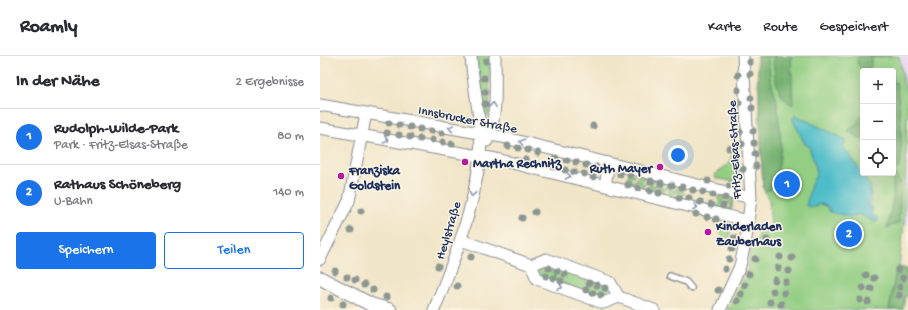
<!DOCTYPE html>
<html lang="de">
<meta charset="utf-8">
<style>
:root{--surface:#fff;--page:#f2f2f3;--text:#2b2b33;--muted:#7c7c81;--line:#e1e1e2;--accent:#1a73e8}
body{margin:0;font-family:"Gochi Hand",sans-serif;background:var(--page);color:var(--text)}
.controls{position:absolute;right:12px;top:12px;display:grid;overflow:hidden;border-radius:4px;box-shadow:0 4px 16px #0002}
.controls button{width:36px;height:36px;display:grid;place-items:center;padding:0;border:0;border-bottom:1px solid var(--line);background:var(--surface);color:var(--text);font:20px sans-serif}
.you{position:absolute;left:358px;top:99px;width:14px;height:14px;margin:-10px;border:3px solid #fff;border-radius:50%;background:#1a73e8;box-shadow:0 0 0 6px #1a73e833}
.badge{display:grid;place-items:center;width:26px;height:26px;border-radius:50%;background:var(--accent);color:#fff;font-size:13px;font-weight:700}
.pin{position:absolute;translate:-50% -50%;border:2px solid #fff;box-shadow:0 1px 4px #0006}
.list{margin:0;padding:0;list-style:none}
h2{display:flex;justify-content:space-between;align-items:center;height:52px;margin:0;padding:0 16px;font-size:17px}
h2 small{font-size:13px;font-weight:400;color:var(--muted)}
.list li{display:grid;grid-template-columns:26px 1fr auto;gap:12px;align-items:center;box-sizing:border-box;height:56px;padding:0 16px;border-top:1px solid var(--line)}
.list b{display:block;font-size:15px;white-space:nowrap}
.list p{margin:0;font-size:13px;white-space:nowrap;color:var(--muted)}
.list em{font-size:13px;font-style:normal;color:var(--muted)}
.actions{display:flex;gap:8px;padding:12px 16px}
.actions a{flex:1;padding:9px 0;border:1px solid var(--accent);border-radius:4px;text-align:center;font-size:14px;color:var(--accent)}
.actions .main{background:var(--accent);color:#fff}
.icon{flex:none;width:22px;height:22px;fill:none;stroke:currentColor;stroke-width:2;stroke-linecap:round;stroke-linejoin:round}
.map{position:relative;flex:none;width:588px;height:254px;overflow:hidden}
header{display:flex;align-items:center;gap:24px;box-sizing:border-box;height:56px;padding:0 20px;background:var(--surface);border-bottom:1px solid var(--line)}
header strong{font-size:19px}
nav{display:flex;gap:22px;margin-inline-start:auto;font-size:14px}
main{display:flex}
aside{flex:1;background:var(--surface)}
.map>svg:first-child{display:block}
.built{fill:#e3d3f2}
.green{fill:#93ce83;stroke:#577e70;fill-rule:evenodd}
.forest{fill:#76b171;stroke:#487068}
.water{fill:#50bdc9;stroke:#367694}
.lines{fill:none;stroke-linecap:round;stroke-linejoin:round}
.service-casing{stroke:#868a92;stroke-width:8}
.minor-casing{stroke:#868a92;stroke-width:13}
.tertiary-casing{stroke:#868a92;stroke-width:15}
.service{stroke:#fff;stroke-width:5.5}
.minor{stroke:#fff;stroke-width:11}
.tertiary{stroke:#fff;stroke-width:13}
.tree{fill:#8c9792}
.oneway{stroke:#8d97ae}
.poi-dot{fill:#b5179e;stroke:#fcf5e5;stroke-width:1.5}
.labels{text-anchor:middle;stroke-width:3;stroke-linejoin:round;paint-order:stroke}
.street-label{font-size:13px;fill:#1b2f5e;stroke:#fcf5e5}
.poi-label{font-size:13px;font-weight:bold;fill:#1b2f5e;stroke:#fcf5e5;text-anchor:start}
</style>
<header>
<strong>Roamly</strong>
<nav><a>Karte</a><a>Route</a><a>Gespeichert</a></nav>
</header>
<main>
<aside>
<h2>In der Nähe<small>2 Ergebnisse</small></h2>
<ul class="list">
<li><span class="badge">1</span><div><b>Rudolph-Wilde-Park</b><p>Park · Fritz-Elsas-Straße</p></div><em>80 m</em></li>
<li><span class="badge">2</span><div><b>Rathaus Schöneberg</b><p>U-Bahn</p></div><em>140 m</em></li>
</ul>
<div class="actions"><a class="main">Speichern</a><a>Teilen</a></div>
</aside>
<div class="map">
<svg width="588" height="254" viewBox="0 0 588 254">
<rect width="100%" height="100%" fill="#fcf5e5"/>
<filter id="ink" filterUnits="userSpaceOnUse"><feTurbulence type="fractalNoise" baseFrequency=".025" numOctaves="2"/><feDisplacementMap in="SourceGraphic" scale="8" xChannelSelector="R" yChannelSelector="G"/><feConvolveMatrix kernelMatrix="1 2 1 2 8 2 1 2 1" color-interpolation-filters="sRGB"/></filter>
<filter id="wash" filterUnits="userSpaceOnUse"><feTurbulence type="fractalNoise" baseFrequency=".012" numOctaves="4" result="noise"/><feDisplacementMap in="SourceGraphic" scale="16" xChannelSelector="R" yChannelSelector="G"/><feGaussianBlur stdDeviation="0.9" result="paint"/><feColorMatrix in="noise" values="0 0 0 0 0 0 0 0 0 0 0 0 0 0 0 0 0 1.4 0 .05"/><feComposite in="paint" operator="in"/></filter>
<g filter="url(#wash)">
<rect width="100%" height="100%" fill="#f1e5c7"/>
<path class="built" d="M579 0H588V40L584 28Z
M588 79V169L584 168Z"/>
<path class="green" d="M156 0H170L169 59 166 62 163 61Z
M437 0H579L584 28 588 40 584 168 579 211 588 213V240H585L583 254H407L427 215 432 184H437L439 174 442 171H451L449 144 443 132ZM543 15H573V117H543ZM475 59 526 84 522 92C531 100 549 126 551 138 552 146 548 150 551 160L538 158 532 161 500 148 494 151 497 114 489 90 485 88 473 64Z
M417 95 419 127 395 122V118L407 109 414 96Z
M309 117 315 118 310 124 313 126 319 119 326 121 321 126 323 128 329 122 337 123 331 128 334 130 340 124 346 126 340 130 343 133 350 127 356 128 351 133 354 135 360 129 367 131 362 135 365 138 359 144 354 142 359 136 357 134 350 141 345 140 350 134 347 132 340 139 334 138 339 131 337 129 330 137 324 135 330 128 327 126 320 134 313 133 319 126 317 124 309 131H305Z
M401 139 407 140 402 146 405 148 412 142H414L411 156 407 155 412 149 408 147 402 154 395 152 400 146 397 143Z
M397 167 411 171 408 188 396 169Z
M225 207 288 229 291 236 287 243 221 221 218 214 220 209Z"/>
<path class="forest" d="M437 0H448L450 22 457 45 461 88 459 109 450 134 446 135 443 132Z
M453 0H471L473 49C456 42 454 17 453 0Z
M538 0H570L551 2V11L541 13 537 7Z
M576 26C579 39 585 107 578 113L573 109V27Z
M543 56V84L528 75 537 68Z
M573 116 581 127 579 167 567 172 573 142Z
M579 211 588 213V240H585L583 254H569L576 213Z"/>
<path class="water" d="M475 59 526 84 523 92 529 98 551 131 548 152H553L551 160 557 161V166C548 164 545 160 538 158L532 161 510 156 507 150 500 148 494 151 486 150 491 129 497 117 489 90 485 88 473 64Z"/>
</g>
<g filter="url(#ink)">
<g class="lines">
<g class="service-casing">
<path id="service" d="M350 220 366 226 371 232"/>
</g>
<g class="minor-casing">
<path id="minor" d="M0 49 182 81 431 142
M0 72 176 103 429 165
M167 85C178 62 175 25 175 0
M285 129 289 108
M141 184 211 209 226 203 290 226 299 241
M0 203 29 145 46 57
M211 209 217 223 283 247 299 241 334 254
M114 254C134 205 154 153 160 100 163 67 153 33 151 0
M400 254 420 210 426 182 431 142 423 0"/>
</g>
<g class="tertiary-casing">
<path id="tertiary" d="M0 222 52 249 70 254"/>
</g>
<use href="#service" class="service"/>
<use href="#minor" class="minor"/>
<use href="#tertiary" class="tertiary"/>
</g>
<g class="tree">
<circle cx="166" cy="5" r="3.5"/>
<circle cx="430" cy="6" r="3.5"/>
<circle cx="430" cy="18" r="3.5"/>
<circle cx="418" cy="19" r="3.5"/>
<circle cx="164" cy="22" r="3.5"/>
<circle cx="418" cy="34" r="3.5"/>
<circle cx="165" cy="36" r="3.5"/>
<circle cx="431" cy="42" r="3.5"/>
<circle cx="419" cy="47" r="3.5"/>
<circle cx="165" cy="48" r="3.5"/>
<circle cx="432" cy="52" r="3.5"/>
<circle cx="69" cy="67" r="3.5"/>
<circle cx="79" cy="69" r="3.5"/>
<circle cx="273" cy="70" r="3.5"/>
<circle cx="90" cy="71" r="3.5"/>
<circle cx="100" cy="73" r="3.5"/>
<circle cx="111" cy="75" r="3.5"/>
<circle cx="433" cy="75" r="3.5"/>
<circle cx="420" cy="76" r="3.5"/>
<circle cx="67" cy="77" r="3.5"/>
<circle cx="122" cy="77" r="3.5"/>
<circle cx="79" cy="79" r="3.5"/>
<circle cx="90" cy="81" r="3.5"/>
<circle cx="100" cy="83" r="3.5"/>
<circle cx="112" cy="84" r="3.5"/>
<circle cx="123" cy="86" r="3.5"/>
<circle cx="434" cy="87" r="3.5"/>
<circle cx="132" cy="88" r="3.5"/>
<circle cx="422" cy="88" r="3.5"/>
<circle cx="188" cy="90" r="3.5"/>
<circle cx="198" cy="92" r="3.5"/>
<circle cx="409" cy="92" r="3.5"/>
<circle cx="208" cy="94" r="3.5"/>
<circle cx="218" cy="97" r="3.5"/>
<circle cx="435" cy="98" r="3.5"/>
<circle cx="236" cy="102" r="3.5"/>
<circle cx="205" cy="104" r="3.5"/>
<circle cx="247" cy="104" r="3.5"/>
<circle cx="256" cy="106" r="3.5"/>
<circle cx="266" cy="109" r="3.5"/>
<circle cx="436" cy="110" r="3.5"/>
<circle cx="234" cy="111" r="3.5"/>
<circle cx="276" cy="111" r="3.5"/>
<circle cx="423" cy="113" r="3.5"/>
<circle cx="245" cy="114" r="3.5"/>
<circle cx="254" cy="116" r="3.5"/>
<circle cx="264" cy="118" r="3.5"/>
<circle cx="300" cy="118" r="3.5"/>
<circle cx="310" cy="119" r="3.5"/>
<circle cx="273" cy="121" r="3.5"/>
<circle cx="331" cy="125" r="3.5"/>
<circle cx="388" cy="125" r="3.5"/>
<circle cx="341" cy="127" r="3.5"/>
<circle cx="308" cy="129" r="3.5"/>
<circle cx="352" cy="129" r="3.5"/>
<circle cx="409" cy="130" r="3.5"/>
<circle cx="362" cy="131" r="3.5"/>
<circle cx="318" cy="132" r="3.5"/>
<circle cx="373" cy="134" r="3.5"/>
<circle cx="330" cy="135" r="3.5"/>
<circle cx="383" cy="136" r="3.5"/>
<circle cx="339" cy="137" r="3.5"/>
<circle cx="393" cy="139" r="3.5"/>
<circle cx="359" cy="142" r="3.5"/>
<circle cx="369" cy="142" r="3.5"/>
<circle cx="405" cy="142" r="3.5"/>
<circle cx="380" cy="146" r="3.5"/>
<circle cx="391" cy="149" r="3.5"/>
<circle cx="403" cy="150" r="3.5"/>
<circle cx="41" cy="155" r="3.5"/>
<circle cx="215" cy="156" r="3.5"/>
<circle cx="376" cy="158" r="3.5"/>
<circle cx="387" cy="161" r="3.5"/>
<circle cx="202" cy="162" r="3.5"/>
<circle cx="396" cy="163" r="3.5"/>
<circle cx="31" cy="174" r="3.5"/>
<circle cx="414" cy="182" r="3.5"/>
<circle cx="447" cy="184" r="3.5"/>
<circle cx="435" cy="188" r="3.5"/>
<circle cx="412" cy="193" r="3.5"/>
<circle cx="151" cy="201" r="3.5"/>
<circle cx="460" cy="201" r="3.5"/>
<circle cx="472" cy="202" r="3.5"/>
<circle cx="409" cy="203" r="3.5"/>
<circle cx="435" cy="203" r="3.5"/>
<circle cx="118" cy="210" r="3.5"/>
<circle cx="229" cy="212" r="3.5"/>
<circle cx="458" cy="212" r="3.5"/>
<circle cx="405" cy="213" r="3.5"/>
<circle cx="578" cy="214" r="3.5"/>
<circle cx="15" cy="215" r="3.5"/>
<circle cx="237" cy="215" r="3.5"/>
<circle cx="469" cy="215" r="3.5"/>
<circle cx="245" cy="218" r="3.5"/>
<circle cx="429" cy="218" r="3.5"/>
<circle cx="546" cy="219" r="3.5"/>
<circle cx="226" cy="220" r="3.5"/>
<circle cx="27" cy="221" r="3.5"/>
<circle cx="234" cy="222" r="3.5"/>
<circle cx="554" cy="222" r="3.5"/>
<circle cx="583" cy="222" r="3.5"/>
<circle cx="35" cy="224" r="3.5"/>
<circle cx="455" cy="224" r="3.5"/>
<circle cx="241" cy="225" r="3.5"/>
<circle cx="466" cy="226" r="3.5"/>
<circle cx="269" cy="227" r="3.5"/>
<circle cx="44" cy="229" r="3.5"/>
<circle cx="277" cy="229" r="3.5"/>
<circle cx="425" cy="229" r="3.5"/>
<circle cx="137" cy="230" r="3.5"/>
<circle cx="580" cy="231" r="3.5"/>
<circle cx="285" cy="232" r="3.5"/>
<circle cx="543" cy="232" r="3.5"/>
<circle cx="551" cy="233" r="3.5"/>
<circle cx="53" cy="234" r="3.5"/>
<circle cx="266" cy="234" r="3.5"/>
<circle cx="398" cy="234" r="3.5"/>
<circle cx="453" cy="235" r="3.5"/>
<circle cx="273" cy="237" r="3.5"/>
<circle cx="464" cy="237" r="3.5"/>
<circle cx="421" cy="238" r="3.5"/>
<circle cx="281" cy="239" r="3.5"/>
<circle cx="579" cy="239" r="3.5"/>
<circle cx="66" cy="241" r="3.5"/>
<circle cx="11" cy="242" r="3.5"/>
<circle cx="540" cy="244" r="3.5"/>
<circle cx="417" cy="245" r="3.5"/>
<circle cx="450" cy="246" r="3.5"/>
<circle cx="548" cy="246" r="3.5"/>
<circle cx="23" cy="248" r="3.5"/>
<circle cx="461" cy="248" r="3.5"/>
</g>
<defs><path id="oneway-chevron" d="M-2-3.5L2.5 0L-2 3.5" fill="none" stroke-width="1.6" stroke-linecap="round" stroke-linejoin="round"/></defs>
<g class="oneway">
<use href="#oneway-chevron" transform="translate(173 49) rotate(-84)"/>
<use href="#oneway-chevron" transform="translate(131 72) rotate(-170)"/>
<use href="#oneway-chevron" transform="translate(66 84) rotate(10)"/>
<use href="#oneway-chevron" transform="translate(202 86) rotate(-166)"/>
<use href="#oneway-chevron" transform="translate(248 120) rotate(14)"/>
<use href="#oneway-chevron" transform="translate(152 138) rotate(102)"/>
<use href="#oneway-chevron" transform="translate(375 151) rotate(14)"/>
<use href="#oneway-chevron" transform="translate(240 231) rotate(20)"/>
</g>
</g>
<g class="poi-dot">
<circle cx="145" cy="106" r="4"/>
<circle cx="340" cy="111" r="4"/>
<circle cx="21" cy="120" r="4"/>
<circle cx="388" cy="176" r="4"/>
</g>
<g class="labels">
<g class="street-label">
<text transform="translate(148 62) rotate(11)" y="5">Innsbrucker Straße</text>
<text transform="translate(413 94) rotate(-93)" y="5">Fritz-Elsas-Straße</text>
<text transform="translate(127 174) rotate(-73)" y="5">Heylstraße</text>
</g>
<g class="poi-label">
<text x="153" y="111">Martha Rechnitz</text>
<text x="332" y="116" text-anchor="end">Ruth Mayer</text>
<text x="29" y="118">Franziska<tspan x="29" dy="15">Goldstein</tspan></text>
<text x="396" y="174">Kinderladen<tspan x="396" dy="15">Zauberhaus</tspan></text>
</g>
</g>
</svg>
<div class="controls">
<button>+</button>
<button>−</button>
<button><svg class="icon" aria-label="locate" viewBox="0 0 24 24"><circle cx="12" cy="12" r="6"/><path d="M12 2v4M12 18v4M2 12h4M18 12h4"/></svg></button>
</div>
<div class="you"></div>
<div class="pin badge" style="left:467px;top:128px">1</div>
<div class="pin badge" style="left:529px;top:178px">2</div>
</div>
</main>
